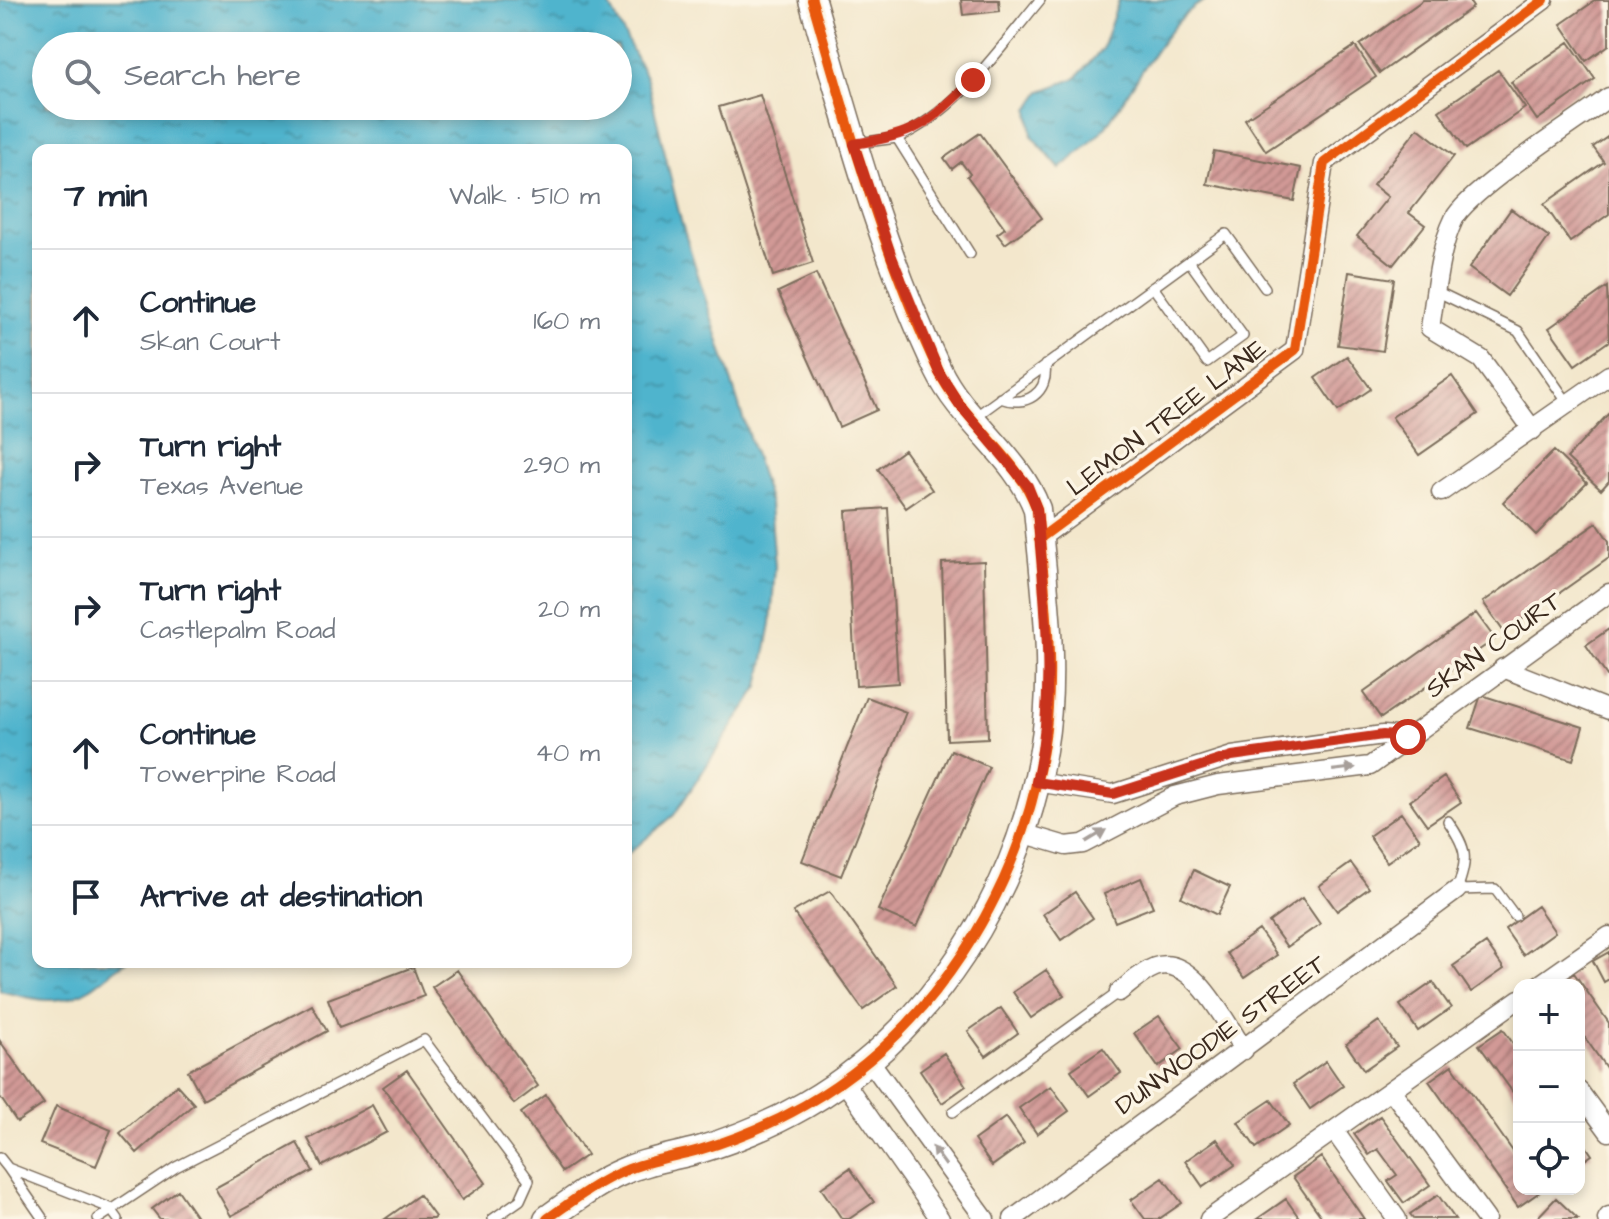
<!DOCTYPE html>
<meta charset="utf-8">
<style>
:root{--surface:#fff;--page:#f6f6f7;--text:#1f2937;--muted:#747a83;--line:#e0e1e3}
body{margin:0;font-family:"Architects Daughter",sans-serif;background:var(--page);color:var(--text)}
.controls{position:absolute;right:24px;bottom:24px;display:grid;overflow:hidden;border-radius:16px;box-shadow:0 4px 12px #0003}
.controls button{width:72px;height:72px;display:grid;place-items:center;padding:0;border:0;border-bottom:2px solid var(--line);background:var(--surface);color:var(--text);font:40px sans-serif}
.stop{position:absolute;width:24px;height:24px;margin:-18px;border:6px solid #c8321e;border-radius:50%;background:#fff}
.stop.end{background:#c8321e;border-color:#fff;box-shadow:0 2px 8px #0008}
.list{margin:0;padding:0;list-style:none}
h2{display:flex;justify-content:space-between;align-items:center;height:104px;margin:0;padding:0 32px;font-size:34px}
h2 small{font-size:26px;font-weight:400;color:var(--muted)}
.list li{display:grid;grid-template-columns:52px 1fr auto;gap:24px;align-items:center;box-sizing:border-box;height:144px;padding:0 32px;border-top:2px solid var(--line)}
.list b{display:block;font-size:30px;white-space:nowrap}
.list p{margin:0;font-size:26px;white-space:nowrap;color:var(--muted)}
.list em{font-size:26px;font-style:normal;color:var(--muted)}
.icon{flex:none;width:44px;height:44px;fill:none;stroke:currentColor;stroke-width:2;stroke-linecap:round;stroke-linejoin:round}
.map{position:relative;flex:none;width:1609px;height:1219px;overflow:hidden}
.search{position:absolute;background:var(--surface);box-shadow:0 4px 12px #0003;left:32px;top:32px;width:600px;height:88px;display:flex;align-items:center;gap:20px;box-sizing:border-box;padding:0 28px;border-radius:44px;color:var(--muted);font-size:30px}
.panel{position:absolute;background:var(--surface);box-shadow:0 4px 12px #0003;left:32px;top:144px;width:600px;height:824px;border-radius:16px}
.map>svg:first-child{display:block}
.water{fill:url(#water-ripples);stroke:#456f76;stroke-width:2;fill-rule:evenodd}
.building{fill:url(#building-hatch)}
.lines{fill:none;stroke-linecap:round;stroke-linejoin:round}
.lane-casing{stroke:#7b6c5b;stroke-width:12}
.street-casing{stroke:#7b6c5b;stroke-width:21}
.secondary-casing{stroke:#7b6c5b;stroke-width:29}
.lane{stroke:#fff;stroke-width:9}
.street{stroke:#fff;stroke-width:18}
.secondary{stroke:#fff;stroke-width:26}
.cycleway-casing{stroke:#fcf5e5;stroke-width:15}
.cycleway{stroke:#e8590c;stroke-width:10}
.oneway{fill:#a79f9a}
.route{stroke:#c8321e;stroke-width:10}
.labels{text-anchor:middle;stroke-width:7;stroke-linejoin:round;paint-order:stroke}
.street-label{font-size:26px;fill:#3b2a1e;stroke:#fcf5e5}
</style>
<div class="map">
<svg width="1609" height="1219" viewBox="0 0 1609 1219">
<defs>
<pattern id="water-ripples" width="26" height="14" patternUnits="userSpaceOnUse" patternTransform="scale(2)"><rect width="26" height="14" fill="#4fb4cd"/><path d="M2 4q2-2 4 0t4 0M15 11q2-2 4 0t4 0" fill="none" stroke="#4393a6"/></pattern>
<pattern id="building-hatch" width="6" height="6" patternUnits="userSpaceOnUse" patternTransform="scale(2)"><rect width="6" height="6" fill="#d19996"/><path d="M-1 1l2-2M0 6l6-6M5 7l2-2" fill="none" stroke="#ab7d7a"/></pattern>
</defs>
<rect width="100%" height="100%" fill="#fcf5e5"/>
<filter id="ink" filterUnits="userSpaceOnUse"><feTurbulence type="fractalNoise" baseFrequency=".0125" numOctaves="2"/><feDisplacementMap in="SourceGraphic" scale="16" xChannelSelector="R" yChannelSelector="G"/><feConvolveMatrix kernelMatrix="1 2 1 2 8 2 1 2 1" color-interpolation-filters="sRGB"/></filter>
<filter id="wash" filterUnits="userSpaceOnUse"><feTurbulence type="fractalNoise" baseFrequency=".006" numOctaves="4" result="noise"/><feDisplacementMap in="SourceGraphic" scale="32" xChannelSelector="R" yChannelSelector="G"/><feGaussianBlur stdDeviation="1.8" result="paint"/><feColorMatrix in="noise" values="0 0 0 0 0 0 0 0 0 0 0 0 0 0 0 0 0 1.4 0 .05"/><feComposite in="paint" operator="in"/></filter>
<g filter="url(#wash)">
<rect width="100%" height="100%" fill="#f3e7cc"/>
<path class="water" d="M0 0H607L647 79 681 221 770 504 775 566 771 623 759 686 674 815 630 852 626 855V150H38V962H127C113 968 104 980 91 988 59 1008 34 999 0 991ZM46 46H618V106H46Z
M1119 0H1208C1172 10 1130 95 1105 127 1092 143 1075 156 1060 169L1032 136 1029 109 1041 91 1076 78 1102 49Z"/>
<g id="blocks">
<path class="building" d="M961 0H999L1000 11 963 15Z
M1423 0H1468L1473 7 1380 73 1360 45Z
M1596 0H1609V45L1586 61 1561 24Z
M1569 42 1595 79 1537 120 1511 82Z
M1355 46 1376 77 1266 151 1245 119Z
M1498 70 1525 108 1466 149 1439 111Z
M760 95 813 263 773 276 719 107Z
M1418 128 1454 156 1409 213 1425 225 1393 265 1357 236 1388 197 1373 185Z
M980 133 1042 218 1005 244 997 234 1005 228 967 176 970 174 961 162 952 169 944 158Z
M1609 136V214L1570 242 1544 204 1604 162 1593 147Z
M1214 151 1301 168 1294 201 1207 184Z
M1511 209 1549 237 1507 296 1469 268Z
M1349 272 1394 279 1383 351 1338 345Z
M816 274 877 410 839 427 778 292Z
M1607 287 1609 341 1575 365 1549 328Z
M1347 356 1371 389 1338 411 1315 378Z
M1452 376 1478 414 1419 455 1392 417Z
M1609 413V481L1601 490 1567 458Z
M904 450 932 490 906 508 878 469Z
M1554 451 1587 483 1536 535 1503 502Z
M888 508 898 683 856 686 846 511Z
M1597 523 1609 541V558L1504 632 1483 602Z
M984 561 988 738 947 740 942 563Z
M1476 613 1495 639 1381 718 1363 693Z
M1609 629V674L1607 676 1586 645Z
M1481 695 1583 727 1573 760 1470 728Z
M867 697 906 712 841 876 802 861Z
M951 750 989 767 917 927 878 910Z
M1444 777 1461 802 1427 825 1410 801Z
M1401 813 1420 839 1387 862 1369 836Z
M1351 863 1369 888 1337 911 1319 886Z
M1194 870 1230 887 1217 915 1181 897Z
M1141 878 1153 907 1115 922 1104 894Z
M830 891 897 986 863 1010 793 912Z
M1075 892 1093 918 1061 940 1043 914Z
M1302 898 1320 924 1287 947 1269 922Z
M1537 906 1555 932 1523 955 1505 929Z
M1259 930 1277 955 1244 978 1227 953Z
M1486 943 1504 969 1471 992 1453 966Z
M1609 952V979L1604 982 1593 961Z
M413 967 424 996 339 1028 328 999Z
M457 970 538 1086 514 1104 432 987Z
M1046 970 1064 995 1031 1018 1013 992Z
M1574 973 1609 1023V1072L1579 1029V985H1556Z
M1433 982 1451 1008 1418 1031 1400 1005Z
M312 1005 327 1031 203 1099 188 1071Z
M1001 1008 1018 1033 986 1056 968 1031Z
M1159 1016 1183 1049 1158 1067 1134 1033Z
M1379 1021 1397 1047 1364 1070 1346 1044Z
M1503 1029 1519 1052V1101L1479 1045Z
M0 1041 44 1104 17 1122 0 1097Z
M1103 1048 1121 1073 1089 1096 1071 1070Z
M944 1053 966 1086 942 1103 920 1070Z
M1326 1061 1343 1086 1310 1109 1293 1084Z
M1452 1065 1519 1160V1189L1541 1191 1518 1207 1429 1081Z
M407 1070 486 1183 462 1200 383 1087Z
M177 1085 194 1104 137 1153 120 1133Z
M1051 1086 1069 1111 1037 1134 1019 1108Z
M546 1095 587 1155 562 1172 521 1113Z
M1271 1100 1289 1125 1256 1148 1238 1122Z
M372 1105 387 1132 322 1166 308 1139Z
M56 1106 111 1130 96 1166 40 1144Z
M1380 1116 1430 1185 1404 1203 1388 1181 1397 1175 1378 1149 1369 1155 1354 1134Z
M1006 1117 1024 1143 992 1166 974 1140Z
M1579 1136 1592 1155 1579 1164Z
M1217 1139 1235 1165 1203 1187 1185 1161Z
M297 1143 313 1171 231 1216 215 1188Z
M1321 1157 1364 1219H1323L1293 1177Z
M850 1168 874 1202 849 1219H842L821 1188Z
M1163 1178 1182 1203 1159 1219H1145L1131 1200Z
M178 1190 198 1219H160L152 1209Z
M419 1195 435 1217 433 1219H385Z
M1438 1195 1455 1219H1414L1410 1214Z
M1556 1198 1578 1219H1536Z
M1286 1199 1300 1219H1257Z"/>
</g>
</g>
<g filter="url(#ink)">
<use href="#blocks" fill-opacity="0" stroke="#7b6c5b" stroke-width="2"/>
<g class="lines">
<g class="lane-casing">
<path id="lane" d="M897 138C958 111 998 50 1040 0
M858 143 897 138 970 254
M1153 287 1207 362 1243 336 1189 261
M1436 291 1518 331 1569 405
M1000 398C1026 408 1049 393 1045 365
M975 417 1226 234 1265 288
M1448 821C1468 850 1468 858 1457 890L1495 889 1515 916
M953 1112 1119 992
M0 1158 8 1168 110 1208 118 1219
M8 1168 43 1219
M98 1219 176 1167 424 1040 529 1180 520 1200 493 1219"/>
</g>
<g class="street-casing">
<path id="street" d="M1533 430 1481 359 1430 328C1436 292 1438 252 1454 219 1469 190 1577 121 1609 97
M1441 492 1609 375
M1039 539 1295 350 1324 163 1544 0
M1503 668 1609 710
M1036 782 1113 794 1232 756 1383 735 1408 737
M1022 833 1066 846 1083 844 1175 796 1218 785 1370 766 1609 593
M1539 985 1609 936
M1119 992C1130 984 1142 972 1155 967 1193 953 1226 1024 1244 1050
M870 1061 985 1219
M843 1080 940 1219
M1392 1091 1486 1219
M1579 1091 1609 1132
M1335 1132 1397 1219
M1013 1219 1457 890
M1209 1219 1519 999
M1607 1219 1609 1216"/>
</g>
<g class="secondary-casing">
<path id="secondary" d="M547 1219C571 1202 597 1182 624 1171 648 1160 674 1157 699 1150 736 1139 772 1124 805 1105 932 1032 1019 893 1043 750 1057 671 1044 587 1037 509 1017 455 963 422 938 370 882 253 848 124 812 0"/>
</g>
<use href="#lane" class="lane"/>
<use href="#street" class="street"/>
<use href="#secondary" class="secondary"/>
<g class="cycleway-casing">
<path id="cycleway" d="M1039 539 1295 350 1324 163 1544 0
M547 1219C571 1202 597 1182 624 1171 648 1160 674 1157 699 1150 736 1139 772 1124 805 1105 932 1032 1019 893 1043 750 1057 671 1044 587 1037 509 1017 455 963 422 938 370 882 253 848 124 812 0"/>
</g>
<use href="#cycleway" class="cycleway"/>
</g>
<defs><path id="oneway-solid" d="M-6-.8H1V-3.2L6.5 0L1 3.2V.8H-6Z" transform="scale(2)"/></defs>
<g class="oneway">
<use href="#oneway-solid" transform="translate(1344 769) rotate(-7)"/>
<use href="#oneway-solid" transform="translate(1096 836) rotate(-31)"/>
<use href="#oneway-solid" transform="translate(939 1156) rotate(-126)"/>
</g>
</g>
<g class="lines" filter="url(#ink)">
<path class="route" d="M973 80C928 123 918 135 854 144L892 257 939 372 959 404 1028 486 1037 509C1044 600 1057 691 1036 782L1113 794 1232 756 1383 735 1408 737"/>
</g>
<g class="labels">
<g class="street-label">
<text transform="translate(1166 417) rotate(-37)" y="9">LEMON TREE LANE</text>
<text transform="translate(1493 644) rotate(-36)" y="9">SKAN COURT</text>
<text transform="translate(1220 1034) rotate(-36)" y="9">DUNWOODIE STREET</text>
</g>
</g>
</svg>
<div class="controls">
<button>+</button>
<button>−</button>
<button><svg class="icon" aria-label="locate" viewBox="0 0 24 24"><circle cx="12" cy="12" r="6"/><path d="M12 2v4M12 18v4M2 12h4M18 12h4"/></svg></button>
</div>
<div class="stop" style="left:1408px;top:737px"></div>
<div class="stop end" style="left:973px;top:80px"></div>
<div class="search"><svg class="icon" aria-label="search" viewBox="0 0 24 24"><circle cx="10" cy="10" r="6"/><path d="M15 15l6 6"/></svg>Search here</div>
<section class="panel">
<h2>7 min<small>Walk · 510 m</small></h2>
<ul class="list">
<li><svg class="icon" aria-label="ahead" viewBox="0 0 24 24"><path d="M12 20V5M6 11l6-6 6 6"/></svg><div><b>Continue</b><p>Skan Court</p></div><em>160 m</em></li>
<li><svg class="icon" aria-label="right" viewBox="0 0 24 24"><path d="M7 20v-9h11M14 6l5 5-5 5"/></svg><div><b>Turn right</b><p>Texas Avenue</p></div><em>290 m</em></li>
<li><svg class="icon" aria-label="right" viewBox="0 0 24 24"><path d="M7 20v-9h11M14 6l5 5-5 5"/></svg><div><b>Turn right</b><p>Castlepalm Road</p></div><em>20 m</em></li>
<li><svg class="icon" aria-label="ahead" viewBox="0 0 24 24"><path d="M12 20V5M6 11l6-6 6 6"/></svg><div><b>Continue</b><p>Towerpine Road</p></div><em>40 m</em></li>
<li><svg class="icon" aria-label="arrive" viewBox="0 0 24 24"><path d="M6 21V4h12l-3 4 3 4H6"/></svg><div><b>Arrive at destination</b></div></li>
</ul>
</section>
</div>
